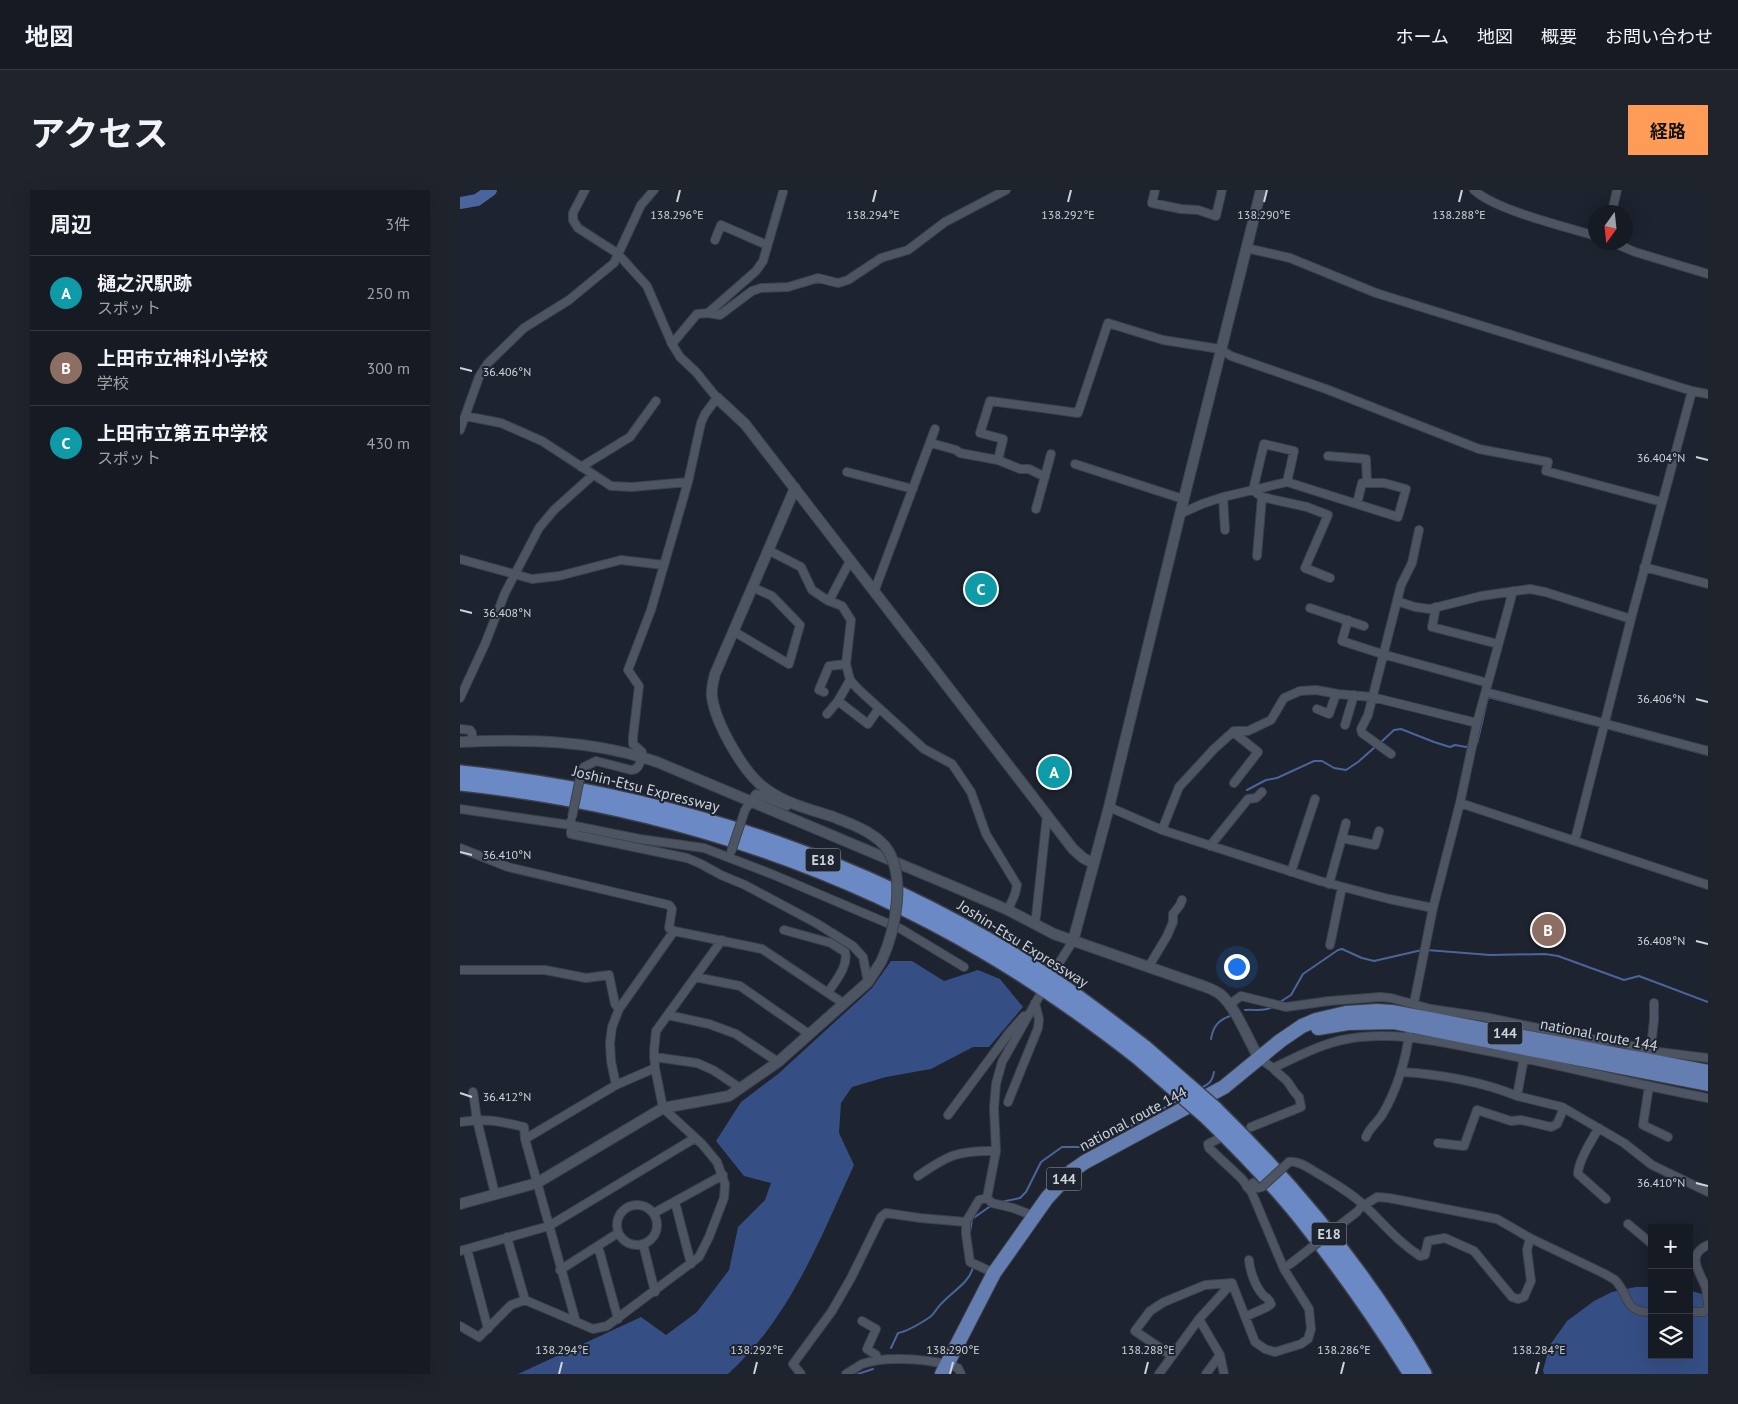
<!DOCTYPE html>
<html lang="ja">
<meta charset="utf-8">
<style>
:root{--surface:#161a23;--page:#1f232b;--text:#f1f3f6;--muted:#9ea1a6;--line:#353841;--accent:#fe9c57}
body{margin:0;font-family:"PT Sans","Noto Sans JP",sans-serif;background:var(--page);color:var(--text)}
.controls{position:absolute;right:15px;bottom:15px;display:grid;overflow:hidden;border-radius:0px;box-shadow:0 5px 20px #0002}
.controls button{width:45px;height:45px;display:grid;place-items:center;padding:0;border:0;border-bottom:1px solid var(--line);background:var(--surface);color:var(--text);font:25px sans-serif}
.compass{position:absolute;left:1128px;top:15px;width:45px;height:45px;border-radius:50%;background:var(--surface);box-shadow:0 5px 20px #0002;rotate:195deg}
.you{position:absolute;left:776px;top:776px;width:18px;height:18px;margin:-12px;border:4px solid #fff;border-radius:50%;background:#1a73e8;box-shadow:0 0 0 8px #1a73e833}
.badge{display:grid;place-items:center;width:32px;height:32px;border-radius:50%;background:var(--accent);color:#fff;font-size:16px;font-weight:700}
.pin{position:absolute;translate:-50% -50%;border:2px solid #fff;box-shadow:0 1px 5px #0006}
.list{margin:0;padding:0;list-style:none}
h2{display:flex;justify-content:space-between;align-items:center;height:65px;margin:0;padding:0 20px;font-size:21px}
h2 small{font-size:16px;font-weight:400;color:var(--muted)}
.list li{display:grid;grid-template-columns:32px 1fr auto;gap:15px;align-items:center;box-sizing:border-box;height:75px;padding:0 20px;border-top:1px solid var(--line)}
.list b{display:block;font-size:19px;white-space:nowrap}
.list p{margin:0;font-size:16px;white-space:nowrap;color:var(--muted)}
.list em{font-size:16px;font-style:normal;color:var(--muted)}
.icon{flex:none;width:28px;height:28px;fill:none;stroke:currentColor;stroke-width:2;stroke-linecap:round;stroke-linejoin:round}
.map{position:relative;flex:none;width:1248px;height:1184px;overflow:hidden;border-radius:0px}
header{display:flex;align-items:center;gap:30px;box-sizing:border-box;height:70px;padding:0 25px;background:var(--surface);border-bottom:1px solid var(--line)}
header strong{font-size:24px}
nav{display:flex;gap:28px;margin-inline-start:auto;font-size:18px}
.intro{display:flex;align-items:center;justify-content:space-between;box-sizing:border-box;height:120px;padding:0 30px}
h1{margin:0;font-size:35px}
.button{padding:12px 22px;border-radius:0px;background:var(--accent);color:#111;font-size:18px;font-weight:700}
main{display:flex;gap:30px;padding:0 30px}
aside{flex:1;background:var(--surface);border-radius:0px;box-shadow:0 5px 20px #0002}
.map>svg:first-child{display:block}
.forest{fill:#354e84}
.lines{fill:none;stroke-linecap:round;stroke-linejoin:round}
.stream{stroke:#4a659d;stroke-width:2}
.river{stroke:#4a659d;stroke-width:12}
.minor-casing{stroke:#3c404a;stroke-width:10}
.tertiary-casing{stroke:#3c404a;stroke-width:12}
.trunk-casing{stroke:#3c404a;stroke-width:16}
.motorway-casing{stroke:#3c404a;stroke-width:18}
.minor{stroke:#4e5562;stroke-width:8}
.tertiary{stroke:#4e5562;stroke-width:10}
.trunk{stroke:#657eb1;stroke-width:14}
.motorway{stroke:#6b89c5;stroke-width:15}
.minor-bridge-casing{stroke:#3c404a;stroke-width:10;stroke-linecap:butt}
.tertiary-bridge-casing{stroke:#3c404a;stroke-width:12;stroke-linecap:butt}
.motorway-bridge-casing{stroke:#3c404a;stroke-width:18;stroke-linecap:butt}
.minor-bridge{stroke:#4e5562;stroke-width:8}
.tertiary-bridge{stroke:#4e5562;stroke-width:10}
.motorway-bridge{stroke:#6b89c5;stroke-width:15}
.ticks{fill:none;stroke:#cfd4dc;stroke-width:2}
.labels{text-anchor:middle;stroke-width:4;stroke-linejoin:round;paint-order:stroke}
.shield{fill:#1d232f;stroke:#9a9fa8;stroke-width:1}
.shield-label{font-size:14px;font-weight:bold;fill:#cfd4dc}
.street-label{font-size:15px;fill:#cfd4dc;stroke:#1d232f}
.ticks-label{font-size:12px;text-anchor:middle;fill:#cfd4dc;stroke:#1d232f;stroke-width:4;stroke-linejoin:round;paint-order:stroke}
</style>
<header>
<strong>地図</strong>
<nav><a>ホーム</a><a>地図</a><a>概要</a><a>お問い合わせ</a></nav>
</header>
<div class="intro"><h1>アクセス</h1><a class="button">経路</a></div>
<main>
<aside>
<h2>周辺<small>3件</small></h2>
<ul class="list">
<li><span class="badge" style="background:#0f9aa8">A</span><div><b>樋之沢駅跡</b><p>スポット</p></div><em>250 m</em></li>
<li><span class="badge" style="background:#8d6e63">B</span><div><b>上田市立神科小学校</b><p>学校</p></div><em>300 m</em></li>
<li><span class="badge" style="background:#0f9aa8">C</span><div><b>上田市立第五中学校</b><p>スポット</p></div><em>430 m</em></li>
</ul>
</aside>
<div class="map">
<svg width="1248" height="1184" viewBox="0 0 1248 1184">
<rect width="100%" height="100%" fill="#1d232f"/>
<path class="forest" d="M431 771H452L484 791 518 780 540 789 563 817 529 857H513L471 879 426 887 392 897 381 913 379 943 394 975C360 1049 330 1128 268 1184H58L181 1127 206 1145 237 1122 269 1080 278 1037 305 1010 311 993 284 986 256 951 281 912 318 884 412 798Z
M1176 1097H1192V1165H1229V1100L1248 1106V1184H1084L1083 1180 1090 1155 1107 1131 1134 1111 1152 1102Z"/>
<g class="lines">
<path class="stream" d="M1146 538 1248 565
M919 554 934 540 941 539 974 552 990 557 995 555 1006 557 1009 556
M1017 554 1028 507 1142 537
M787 600 806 590 817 588 854 571H862L874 578 886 580 898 572 915 557
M967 760 1030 765 1085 764 1098 766 1164 790 1179 786 1248 812
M820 812 831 805 843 784 878 760 882 759 902 768 914 771 962 760
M785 820C795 819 804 822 812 817
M751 849C753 836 759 830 770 826
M741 898C749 894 752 892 754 882
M541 1012 560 1008 566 1002 581 972 602 957H627L633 956 719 910
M510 1042 512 1029 532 1015
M431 1158 438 1143C449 1141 461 1133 470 1127 475 1123 478 1116 483 1112 493 1101 510 1092 513 1077
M398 1184 413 1179"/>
<path class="river" d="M0 13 17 10 31 0"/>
<g class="minor-casing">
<path id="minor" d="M695 0 692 13 721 19 738 20 756 26 762 0
M1014 0C1035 20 1106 37 1136 46
M1152 22 1157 0
M255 50 261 35 307 55
M1152 52 1175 62 1248 84
M786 58 830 68 916 103 1232 201 1248 204
M248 123 296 81 303 71 323 2
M212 154 237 124 248 123 260 125 292 101 301 98 328 97 358 88 378 93 388 90 421 68 448 60 485 32 546 0
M5 226 41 233 82 251 151 296 172 297 228 292
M0 240 19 187 28 173 64 138 109 110 154 73 181 15 194 0
M471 253 496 260 500 263 538 270 560 279H569L585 287
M868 266 906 269 907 293
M538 270 543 249 520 243 530 211 618 223 648 133 703 150 760 159 771 166 866 199 1019 259 1088 272 1086 281 1202 312
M615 274 723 309
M121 277 170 247 196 211
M387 282 453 299
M827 292 834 261 804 254 793 300 802 307 847 317 868 325 845 378 870 388
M763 307 765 340
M576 319 591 264
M720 324 742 314 763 307 827 292 938 327 946 299 924 293H902L897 314
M308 360 341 377 352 400 367 410 382 416 391 430 386 474 390 490 398 499 464 559 492 574 511 602 526 644 557 695 555 704 548 720
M797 366 802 307
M0 369 72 389 99 386 161 370 204 375
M1184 377 1248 394
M414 402 475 239
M369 411 390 371
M937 411 955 417 970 419 1021 406 1070 399 1085 402 1171 429
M976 417 972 437 1038 454
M850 418 904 436
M888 430 882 451 922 464 1028 493
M273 441 329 474 340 435 312 406 292 397
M364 502 359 500 369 476 386 474
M1026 502 1248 561
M0 508 25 454 45 403 79 338 94 320 133 285
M378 511 408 534 419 518
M857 519 869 524 876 504
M367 524 378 511 390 490
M885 535 894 505
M0 539 10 540 12 543V552
M773 542 798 562 774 593
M931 564 902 543 901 539 908 525 941 395 952 373 959 340
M121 583 124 577 136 571 171 580C180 580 181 570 182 562L173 554V547L179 496 168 480 191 420 228 292 241 233 245 224 257 208 236 182 220 167 212 154 187 96 157 63 118 38 113 30V23L125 0
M1000 613 1248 695
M649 617 702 640 860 691 929 709 973 718
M0 619 110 635 180 649 244 658 314 685 441 739 504 777
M285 620 296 604 327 616
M111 631V644L227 668 241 674 261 685 285 695 356 733 393 756 403 767 408 792
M702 640 719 597 754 559 774 541H788L811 530 824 508 840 501 856 500 878 504 912 507 1017 533
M882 648 915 655 919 641
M1115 650 1171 429 1232 201
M750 656 788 609 796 608 802 602
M0 658 48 677 209 715 212 719 209 738 214 741
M831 682 855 609
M869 694 886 633
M576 727 587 625
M324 740 371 753 385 762C389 776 375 791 368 803
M870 755 882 697
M689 776 707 746 713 732V724L720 715 722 710
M0 780H85L126 788 149 785 155 814 159 819
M594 781 613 751
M235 787 280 796 349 844
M954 813 973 718 1000 613 1017 533 1053 401
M770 814 781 806 826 817 869 811 920 807 931 808 971 819 1025 827 1130 849 1157 852 1191 861 1248 868
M208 825 249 834 276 844 318 872
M1190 865 1194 830V813
M194 867 237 873 253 880 280 898
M799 868 813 878C837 867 860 854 887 849 933 841 976 851 1022 860 1098 874 1172 894 1248 908
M1064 868 1057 906 1102 917 1164 953 1192 975 1248 1002
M942 882C978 884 1024 892 1057 906
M156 895 151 871 150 853 152 837 159 819 214 741 302 759 383 813
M1189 896 1183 935 1208 947
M13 902 17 930 35 1004
M548 912 578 838 579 829 575 813
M488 925 549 843 564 826
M0 932C26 928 39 931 64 937L65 949 116 1132
M791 937 841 917 839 907C832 901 831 895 826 890 821 885 817 883 813 878
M1139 938C1132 949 1118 972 1118 984L1146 1009
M906 947C909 938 917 933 922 925 936 902 947 868 949 842
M760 948 748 954 749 958 782 989 792 1003 824 1079 849 1119 851 1139 848 1149 841 1154 815 1162 805 1159 795 1152 772 1093
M65 949 156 895 195 878
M978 953 1004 956 1017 920 1051 931 1061 930 1091 937 1097 934 1104 918
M829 972C838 970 849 978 857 983 874 993 891 1003 905 1016 924 1034 938 1052 960 1066L965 1065 968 1051 985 1048 1014 1061 1052 1107 1058 1109 1064 1107 1071 1091 1067 1060 1070 1048
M458 986C488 965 499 960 536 961
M787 997 793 993 798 998 802 997
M527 1008 519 1010 506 1032V1044L510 1072 534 1083
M215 1012 231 1074
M157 1035a20 20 0 1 1 40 0a20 20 0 1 1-40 0Z
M900 1018 917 1007 929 1008 1037 1029 1070 1048 1145 1084C1148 1086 1152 1088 1155 1090 1170 1105 1163 1123 1192 1122
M194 1023 263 985
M574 1026 553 1018 532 1013 527 1008 536 961 534 918 536 894 542 872 580 805
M1168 1034 1192 1054
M47 1047 65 1110
M183 1054 195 1102
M1248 1055C1225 1065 1240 1082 1246 1098 1247 1103 1247 1109 1248 1114
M138 1056 158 1129
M7 1059 28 1139
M0 1061 89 1036 235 948
M100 1080 158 1043
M1229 1122H1243L1248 1119
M785 1127 807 1117 811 1114C809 1108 806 1108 803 1105 795 1096 790 1081 789 1070
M739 1129 760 1165 764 1184
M402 1131 416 1139 407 1159 416 1165 417 1170
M0 1136 19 1147 51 1115 65 1110 133 1139 147 1136 239 1067 249 1047 264 1008 265 994 257 972 242 954 203 918 195 878 194 861 196 841 262 750
M712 1166 675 1141 690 1121 704 1112 745 1095 772 1093
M341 1184 333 1174 372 1121 391 1088 421 1027 426 1023 460 1028 506 1032
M386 1184C391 1181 397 1177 402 1174 426 1165 474 1169 498 1178L501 1184
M699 1184 739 1129 772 1093
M746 1184 760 1165"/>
</g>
<g class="tertiary-casing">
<path id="tertiary" d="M257 208 285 234 613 659 623 668 633 673
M335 298 255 484C253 492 251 499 252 507 256 534 284 584 306 599 325 613 348 619 371 626
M0 552C67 549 133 550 197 572L497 698 548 720 594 744 746 797C751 799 756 801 760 804 776 817 788 850 799 868
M613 751 649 617 720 324 801 0
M0 1014 77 993 203 918 269 906 318 872 408 792 421 772"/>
</g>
<g class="trunk-casing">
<path id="trunk" d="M858 838 888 833 933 832 1248 894
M482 1184 534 1083 587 1008 612 981 625 972 764 897 820 851 842 836 856 830 886 823 917 821 932 822 1248 882"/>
</g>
<g class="motorway-casing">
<path id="motorway" d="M0 583C216 605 427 677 606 799 633 818 659 838 685 858
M0 593C183 612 363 667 522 760 577 792 628 828 678 867
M755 919C836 998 908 1085 964 1184
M747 927C783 962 818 998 848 1037 885 1084 919 1133 951 1184"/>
</g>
<use href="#minor" class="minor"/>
<use href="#tertiary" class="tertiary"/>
<use href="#trunk" class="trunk"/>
<use href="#motorway" class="motorway"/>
<g class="minor-bridge-casing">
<path id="minor-bridge" d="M112 627 121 583
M271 662 285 620
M802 997 829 972
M829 1075 898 1021"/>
</g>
<g class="tertiary-bridge-casing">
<path id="tertiary-bridge" d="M371 626C389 633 410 640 424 655 448 683 435 742 421 772"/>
</g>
<g class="motorway-bridge-casing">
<path id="motorway-bridge" d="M685 858 755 919
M678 867 747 927"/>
</g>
<use href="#minor-bridge" class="minor-bridge"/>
<use href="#tertiary-bridge" class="tertiary-bridge"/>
<use href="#motorway-bridge" class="motorway-bridge"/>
</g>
<path class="ticks" d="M217 12 220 0M413 12 416 0M608 12 611 0M804 12 807 0M999 12 1002 0M0 178 12 181M1236 267 1248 270M0 420 12 423M1236 509 1248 512M0 662 12 665M1236 751 1248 754M0 903 12 907M1236 993 1248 996M99 1184 102 1172M294 1184 297 1172M490 1184 493 1172M685 1184 688 1172M881 1184 884 1172M1076 1184 1079 1172"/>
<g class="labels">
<g class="shield">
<rect x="345.5" y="658.5" width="35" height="23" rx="4"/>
<rect x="1027.5" y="831.5" width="35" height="23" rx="4"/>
<rect x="586.5" y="977.5" width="35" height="23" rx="4"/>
<rect x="851.5" y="1032.5" width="35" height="23" rx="4"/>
</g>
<g class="shield-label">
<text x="363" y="675">E18</text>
<text x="1045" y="848">144</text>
<text x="604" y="994">144</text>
<text x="869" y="1049">E18</text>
</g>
<g class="street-label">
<text transform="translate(186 599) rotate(14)" y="5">Joshin-Etsu Expressway</text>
<text transform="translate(563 754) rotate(32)" y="5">Joshin-Etsu Expressway</text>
<text transform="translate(1139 845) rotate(11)" y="5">national route 144</text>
<text transform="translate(673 929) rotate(-28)" y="5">national route 144</text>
</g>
</g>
<g class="ticks-label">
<text x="217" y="29">138.296°E</text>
<text x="413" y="29">138.294°E</text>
<text x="608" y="29">138.292°E</text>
<text x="804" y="29">138.290°E</text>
<text x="999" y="29">138.288°E</text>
<text x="47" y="186">36.406°N</text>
<text x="1201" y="272">36.404°N</text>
<text x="47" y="427">36.408°N</text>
<text x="1201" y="513">36.406°N</text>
<text x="47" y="669">36.410°N</text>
<text x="1201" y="755">36.408°N</text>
<text x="47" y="911">36.412°N</text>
<text x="1201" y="997">36.410°N</text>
<text x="102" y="1164">138.294°E</text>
<text x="297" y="1164">138.292°E</text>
<text x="493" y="1164">138.290°E</text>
<text x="688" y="1164">138.288°E</text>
<text x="884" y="1164">138.286°E</text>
<text x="1079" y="1164">138.284°E</text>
</g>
</svg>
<div class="controls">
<button>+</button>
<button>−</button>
<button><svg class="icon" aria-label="layers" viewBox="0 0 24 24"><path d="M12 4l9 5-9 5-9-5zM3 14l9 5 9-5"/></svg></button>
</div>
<svg class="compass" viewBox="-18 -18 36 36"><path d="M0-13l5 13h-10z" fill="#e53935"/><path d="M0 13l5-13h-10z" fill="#9ea1a6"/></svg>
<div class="you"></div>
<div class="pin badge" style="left:594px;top:582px;background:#0f9aa8">A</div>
<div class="pin badge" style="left:1088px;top:740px;background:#8d6e63">B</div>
<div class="pin badge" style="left:521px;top:399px;background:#0f9aa8">C</div>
</div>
</main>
